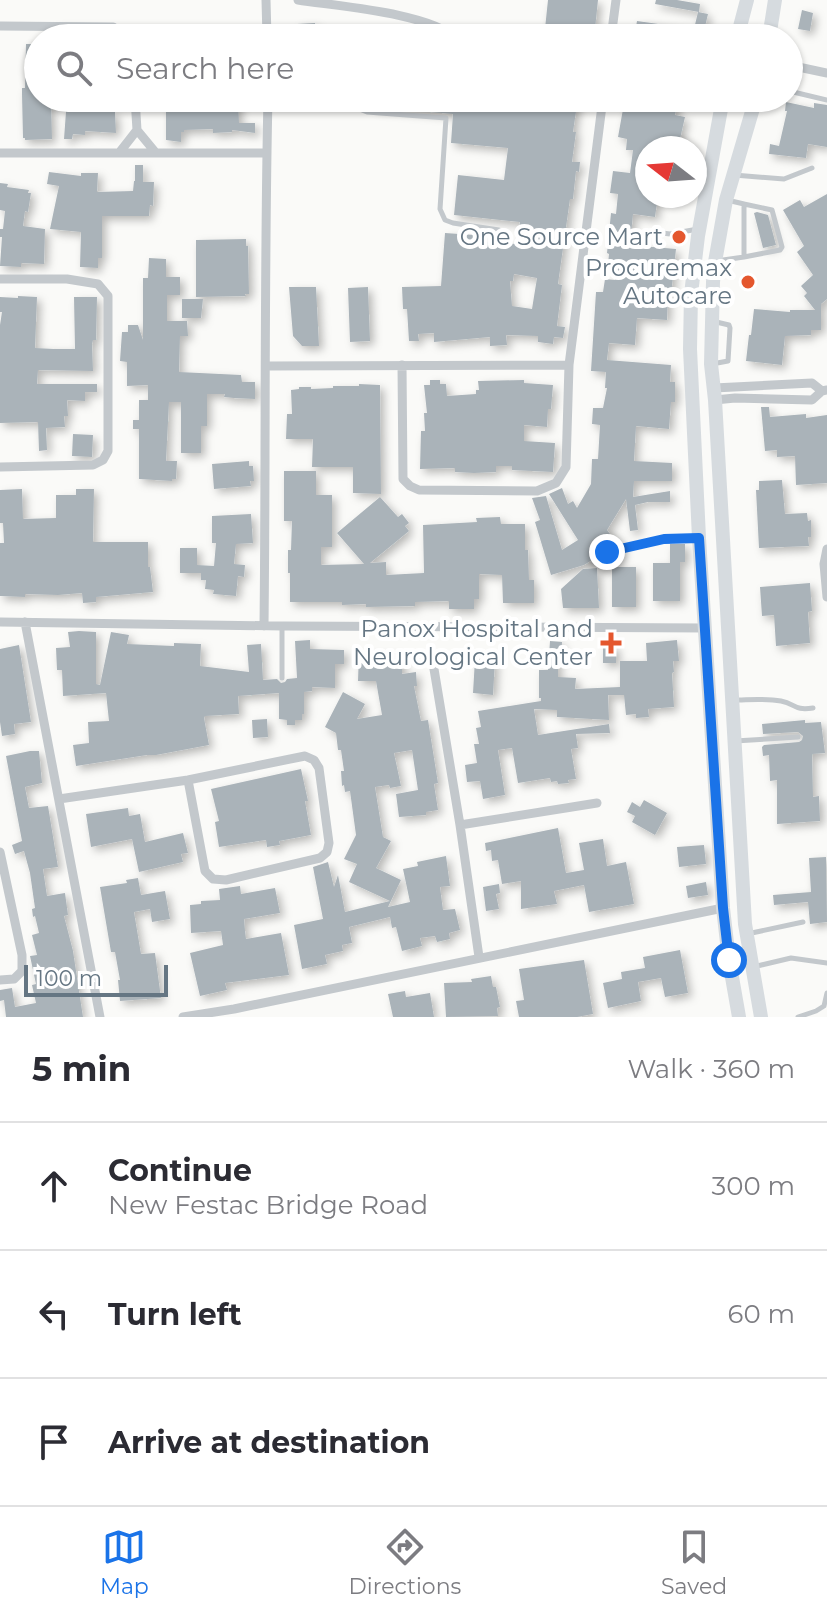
<!DOCTYPE html>
<meta charset="utf-8">
<style>
:root{--surface:#fff;--page:#f2f2f3;--text:#2b2b33;--muted:#7c7c81;--line:#e1e1e2;--accent:#1a73e8}
body{margin:0;font-family:Montserrat,sans-serif;background:var(--page);color:var(--text)}
.compass{position:absolute;left:635px;top:136px;width:72px;height:72px;border-radius:50%;background:var(--surface);box-shadow:0 2px 6px #0004;rotate:287deg}
.scale{position:absolute;left:24px;bottom:20px;width:144px;box-sizing:border-box;padding-left:8px;border:4px solid #657683;border-top:0;font-size:22px;line-height:28px;white-space:nowrap;color:#657683;-webkit-text-stroke:6px #fff;paint-order:stroke}
.stop{position:absolute;width:24px;height:24px;margin:-18px;border:6px solid #1a73e8;border-radius:50%;background:#fff}
.stop.end{background:#1a73e8;border-color:#fff;box-shadow:0 2px 8px #0008}
.list{margin:0;padding:0;list-style:none}
h2{display:flex;justify-content:space-between;align-items:center;height:104px;margin:0;padding:0 32px;font-size:34px}
h2 small{font-size:26px;font-weight:400;color:var(--muted)}
.list li{display:grid;grid-template-columns:52px 1fr auto;gap:24px;align-items:center;box-sizing:border-box;height:128px;padding:0 32px;border-top:2px solid var(--line)}
.list b{display:block;font-size:30px;white-space:nowrap}
.list p{margin:0;font-size:26px;white-space:nowrap;color:var(--muted)}
.list em{font-size:26px;font-style:normal;color:var(--muted)}
.icon{flex:none;width:44px;height:44px;fill:none;stroke:currentColor;stroke-width:2;stroke-linecap:round;stroke-linejoin:round}
.map{position:relative;flex:none;width:827px;height:1017px;overflow:hidden}
.search{position:absolute;background:var(--surface);box-shadow:0 2px 6px #0004;left:24px;right:24px;top:24px;height:88px;display:flex;align-items:center;gap:20px;box-sizing:border-box;padding:0 28px;border-radius:44px;color:var(--muted);font-size:30px}
.sheet{height:488px;background:var(--surface)}
nav{display:flex;justify-content:space-around;align-items:center;box-sizing:border-box;height:112px;border-top:2px solid var(--line);background:var(--surface);font-size:22px;color:var(--muted)}
nav a{display:grid;justify-items:center;gap:4px}
nav .on{color:var(--accent)}
.map>svg:first-child{display:block}
.building{fill:#aab3b9;fill-rule:evenodd;filter:url(#shadow)}
.lines{fill:none;stroke-linecap:round;stroke-linejoin:round}
.service{stroke:#c3c8cc;stroke-width:5}
.minor{stroke:#c3c8cc;stroke-width:9}
.secondary{stroke:#d6dbdf;stroke-width:14}
.route{stroke:#1a73e8;stroke-width:10}
.poi-dot{fill:#e4572e;stroke:#fff;stroke-width:3}
.labels{text-anchor:middle;stroke-width:8;stroke-linejoin:round;paint-order:stroke}
.poi-label{font-size:24px;fill:#657683;stroke:#fff;text-anchor:end}
</style>
<div class="map">
<svg width="827" height="1017" viewBox="0 0 827 1017">
<defs>
<filter id="shadow"><feDropShadow dx="4" dy="4" stdDeviation="4" flood-color="#0004"/></filter>
</defs>
<rect width="100%" height="100%" fill="#fafaf8"/>
<path class="building" d="M548 0H598L595 29 586 28 584 38H544Z
M656 0H677L700 4 699 12 655 4Z
M802 10 813 13 810 31 798 29Z
M698 12 708 14 704 31 722 33V38H634L637 21 694 29Z
M315 23 317 38H298L297 24Z
M26 44H38V98H51L52 139 25 140V138H23L22 94V88H25Z
M67 98H85L86 104 102 106V112H115L116 133 85 131V135L73 134 72 139H64Z
M183 98H238L239 123H255V133L232 130V132L213 133V129L184 130V132H181V142L166 140V105H183Z
M375 98H442V102L501 108 502 98H528L527 110 543 112 546 98H578L573 132H576L572 162H580L579 172 576 171 573 199H570L558 284 562 285 557 326 565 327 563 338 554 337 553 344 538 342V336L506 335 507 345 490 346V337L434 342V333L418 334 419 341H409L407 309H403L402 287 441 286 445 233 474 235V232L482 233 487 234 486 242 517 244 520 222 454 215 458 175 504 180 508 148 451 143 453 114 374 107ZM514 274 537 278 532 309 512 306 510 281H513Z
M625 98H669L678 100 675 115 685 117 678 148H647L644 166H647V196H658L655 217 633 214 630 245 676 249 671 295H668L667 320 637 318 635 345 609 343 607 360 671 365 670 382H675V402H671L669 429 636 426 634 461 672 463V481H634L633 497 670 491V502H648L635 505 638 530 630 531 626 499 607 530 610 534 599 543 602 548 600 555 584 565 551 575 535 522 540 520 532 498 546 496 562 550 578 540 549 494 562 488 568 504 573 501 577 508 591 484 592 459H598L600 425 592 424 593 408H603L607 388H605L606 372 591 371 596 292H603L605 279 615 280 617 265 608 264 609 254 607 253 611 213 616 214 618 194 610 193 613 171 630 173 633 150H626L627 139 618 137Z
M786 102 814 108V103L827 105V147L808 144 806 158 769 154 770 144 779 146 787 111H785Z
M135 165H143V182H154L153 206 150 205 149 216H102V258H98V268L80 267 81 232 50 229 59 186 47 184 49 172 81 176V173H98L97 192 133 191 134 181H135Z
M0 183 8 184 7 187 29 190 28 193H31L28 212 25 211 23 226 45 229 44 264 21 263V267L0 266 2 237H0V229H3L5 211 0 210Z
M827 194V299L821 304V330H811V335L785 336 782 365 746 361 749 335H751L754 309 790 312V310H815L804 296 807 293 801 286 813 275 797 252 804 246 783 210 800 200 804 207Z
M757 212 768 215 776 245 763 248 754 213Z
M246 239V246H248L249 294H245L246 296 196 297V240Z
M149 258 166 259V277H180V295H167V321H187L188 336H180L179 372 241 375 242 382H255V399L234 398 224 397 225 394H207V426H201V453H181V402H169L166 461H177L176 479H172V481L139 479V429H133V420H139V400H148V385L127 386V362L120 361 122 332H128V325H138L143 340V278H148Z
M289 287H316L319 346H302L293 336Z
M368 287 370 341 350 342 348 288Z
M18 296 37 297 35 348 54 349H75L74 297H97L96 340H93L92 344 93 371 38 370 37 384H97V392H85V401L67 400 68 416H64L65 427 46 428 47 450 39 451 38 422 0 423V325L2 312H0V297L18 298Z
M182 299H203L201 318H182Z
M430 380H440V384H446L447 396 476 394V390H479L478 381 524 380V383L553 385 551 409H548L547 427 524 425V441L555 443 553 472 512 470V466H496V472L474 473 455 472V468L420 469 421 431H425L424 413H427L424 385H430Z
M359 384 380 385 381 494 353 493V467H312L313 439H286L287 414H292L291 390 299 389V387H311V389L333 388V386H359Z
M761 407H769L770 417 806 414V418L827 415V483L796 485 795 456 777 457V450L765 451Z
M73 434 93 435 92 457 72 456Z
M249 461V466H253L254 481H250L251 486 214 489 212 464Z
M284 471H316V495H332V547H321V565L364 564 337 533 380 497 398 517 402 514 409 523 405 526 409 531 370 563 386 562V575L424 573 423 525 477 522 476 518 500 517 501 524H525V550H528L529 580H534V603H503L502 575 479 574V599H474V609H449V601L415 602V606L366 607V604L342 605V602H290V573H288V550H291L292 521H284Z
M782 480 785 514 807 513 808 521 811 520V537H808L809 546 759 548 756 490H759V481Z
M22 489 23 519 56 518V495H76V489H94L93 542H148V567H150L153 592 96 597V602L83 603 82 593 58 595 25 594V597L0 596V543H4L3 523H0V490Z
M251 514 253 543 236 544 234 564 245 565 244 577 238 576 236 596 213 594 214 590 205 589 206 580H201V573H180V548H197V565L214 566 216 543H212V516Z
M670 544H685V562H680V601H653V563H670Z
M612 567H636V607H612Z
M597 568 599 608H563L561 589 583 569Z
M810 583 812 611 808 612 810 643 776 646 774 615 762 616 760 587Z
M79 631 96 632V684L100 685 111 632 129 635 127 644 174 646V643L201 644 200 666 249 672 247 645 261 644 263 680 277 679 281 683 285 682 287 679 297 678 295 641 310 640V649L344 650V664H335V688L312 687V691L304 692V714H302V720H295V725H287V720L279 719V693L238 696 239 714 205 716 204 718 209 745 156 755H147L76 766 73 745 89 743 88 722 109 721 106 693 63 696 62 670H57L56 648 70 647 68 632Z
M677 640 679 661H673L674 672 672 673 674 707 648 709 649 717 636 718V714L626 715 624 695H608L609 720 557 717V710L534 709 538 735 609 724 610 733 576 734 578 748 571 749 576 779 568 780 569 783 558 784 557 781 551 782 550 778 518 783 512 748 498 750 505 795 483 799 480 781 467 782 465 765 477 763 474 744H479L476 728 481 727 478 711 541 701V698H539V670H548L550 641 562 642 561 659H558V677L576 678 575 689 620 687V661H647L646 643Z
M19 645 31 722 14 724 15 734 2 736 0 722V649Z
M603 646H616V663H603Z
M359 652 402 653V674L416 672 417 686H414L421 721 428 720 438 783 434 784 438 810 426 812V815L399 817 396 794 418 790 412 750 394 753 401 786 390 788 389 785 375 787 383 837 391 841 376 868 401 880 388 907 410 902 403 869 418 866 417 862 446 856 450 886 440 887 443 910 455 909 460 930 449 933 450 939 437 942 435 936 420 938 422 946 402 951 396 927 392 928 390 917 349 927 352 943 342 945 343 951 325 955 327 964 302 969 294 925 323 919 313 867 328 862 334 887 338 875 345 912 390 901 349 882 357 864 344 859 356 835 350 791 345 792 344 785 342 786 341 771H344L341 750H338L336 733 325 727 343 692 365 704 357 719 382 715 376 681H358Z
M475 659 495 660 493 695 473 693Z
M267 719 268 737 253 738 252 720Z
M805 720V723L821 722 825 753 812 754 813 797 819 796 820 821 777 824V780L770 781 769 755 763 756 762 747 764 745 799 742 802 740 803 736 798 732 763 734 762 724Z
M30 751H39L42 783 25 787 29 808 48 806 58 867 43 869 47 896 65 893 68 915 64 916 73 951 83 1017H6L4 1000 0 1001V990L12 988 15 1007 36 1003 32 985 36 984 30 956 37 955 32 935 39 933 35 916 33 917 32 909 35 908 30 873 24 851 15 854 12 845 22 841 6 756Z
M301 769 308 801H305L311 835 279 841 280 845 267 847 266 840 219 847 215 822 219 821 211 789Z
M644 800 667 813 655 835 632 822 635 816 627 812 632 802 640 807Z
M128 808 129 816 140 814 145 842 183 833 188 853 181 854 183 862 139 872 132 839 91 847 86 814Z
M558 828 566 873 584 870 579 843 603 839 607 866 626 862 634 904 589 912 584 885 554 891 557 904 521 909V881L502 884 498 860 492 861 491 850 486 851 485 843Z
M704 845 706 864 679 867 677 847Z
M826 857 827 922 810 924 808 902 774 905 773 895 811 892 809 858Z
M138 878 141 895 165 891 170 919 152 922 150 909 134 912 141 954 155 953 161 998 120 1001 118 980H120L115 952H111L100 887 127 883 126 880Z
M706 882 708 895 688 898 686 886Z
M499 884 500 893 496 894 499 909 486 911 483 887Z
M240 886 241 894 275 888 280 913 244 919 245 931 246 939 281 933 289 975 225 983 227 990 200 996 190 953 223 945 221 931 191 933 190 905 201 904V901L220 900 219 889Z
M680 950 688 993 665 997 661 978 638 982 641 1001 608 1008 603 983 622 979 621 972 645 968 643 957Z
M584 960 593 1014 577 1017H519L516 1001 524 1000 519 969Z
M491 976 493 987H496L500 1007 497 1008 498 1016 446 1017 444 983 472 982 471 979Z
M405 991 406 997 430 993 434 1017H393L388 994Z"/>
<g class="lines">
<path class="service" d="M789 91 827 100
M269 100 356 101 362 110 367 112 446 118 440 209 445 220 453 223 499 230
M734 175 784 179 812 168
M647 231 670 234 698 229
M744 257 780 250 782 247 772 210 744 204
M716 261 744 257V204L727 200
M712 364 728 361 730 328 729 325 712 321
M605 553 664 539 698 538
M282 678V627
M732 700C748 700 765 698 781 701 796 704 794 711 813 708
M735 741 798 737
M747 934 803 922
M753 967 791 958 827 963
M798 1017 816 1011 824 1006 827 993"/>
<path class="minor" d="M266 0 267 38
M298 0C336 6 430 13 455 38
M0 26 113 27 128 38
M611 38 616 0
M789 65 827 73
M135 98 137 130 156 153
M0 153H266
M119 153 137 130
M0 279H67L98 284 108 296V451L103 460 93 465 0 467
M569 365 603 98
M267 366 569 365 566 467 556 483 537 491 419 490 410 486 403 479 402 365
M714 388 812 383 822 391 827 390
M715 400 735 398 812 400 822 391
M827 549 824 564 827 597
M0 622 282 626 706 628
M25 622 100 1017
M264 626C266 450 264 274 268 98
M433 663 460 825 479 957
M59 799 188 780 305 756 314 760 319 768 329 843 327 852 320 858 226 880 213 879 205 871 188 780
M460 825 597 803
M0 852 22 955V971L14 979 0 980
M183 1017 234 1009 723 908"/>
<path class="secondary" d="M737 38 747 0
M769 38 775 0
M723 98 698 236 691 294 690 349 699 538 723 908 729 960 739 1017
M756 98 726 200 715 262 713 282 711 364 715 400 745 924 761 1017"/>
</g>
<g class="lines">
<path class="route" d="M607 552 664 539 699 538 723 908 729 960"/>
</g>
<g class="poi-dot">
<circle cx="679" cy="237" r="8"/>
<circle cx="748" cy="282" r="8"/>
<path d="M607 631h8v8h8v8h-8v8h-8v-8h-8v-8h8z"/>
</g>
<g class="labels">
<g class="poi-label">
<text x="663" y="245">One Source Mart</text>
<text x="732" y="276">Procuremax<tspan x="732" dy="28">Autocare</tspan></text>
<text x="593" y="637">Panox Hospital and<tspan x="593" dy="28">Neurological Center</tspan></text>
</g>
</g>
</svg>
<svg class="compass" viewBox="-18 -18 36 36"><path d="M0-13l5 13h-10z" fill="#e53935"/><path d="M0 13l5-13h-10z" fill="#7c7c81"/></svg>
<div class="scale">100 m</div>
<div class="stop" style="left:729px;top:960px"></div>
<div class="stop end" style="left:607px;top:552px"></div>
<div class="search"><svg class="icon" aria-label="search" viewBox="0 0 24 24"><circle cx="10" cy="10" r="6"/><path d="M15 15l6 6"/></svg>Search here</div>
</div>
<section class="sheet">
<h2>5 min<small>Walk · 360 m</small></h2>
<ul class="list">
<li><svg class="icon" aria-label="ahead" viewBox="0 0 24 24"><path d="M12 20V5M6 11l6-6 6 6"/></svg><div><b>Continue</b><p>New Festac Bridge Road</p></div><em>300 m</em></li>
<li><svg class="icon" aria-label="left" viewBox="0 0 24 24"><path d="M17 20v-9H6M10 6l-5 5 5 5"/></svg><div><b>Turn left</b></div><em>60 m</em></li>
<li><svg class="icon" aria-label="arrive" viewBox="0 0 24 24"><path d="M6 21V4h12l-3 4 3 4H6"/></svg><div><b>Arrive at destination</b></div></li>
</ul>
</section>
<nav>
<a class="on"><svg class="icon" aria-label="map" viewBox="0 0 24 24"><path d="M3 6l6-2 6 2 6-2v14l-6 2-6-2-6 2zM9 4v14M15 6v14"/></svg>Map</a>
<a><svg class="icon" aria-label="directions" viewBox="0 0 24 24"><path d="M12 3l9 9-9 9-9-9zM9 14v-3h6M13 9l2 2-2 2"/></svg>Directions</a>
<a><svg class="icon" aria-label="saved" viewBox="0 0 24 24"><path d="M7 4h10v16l-5-4-5 4z"/></svg>Saved</a>
</nav>
